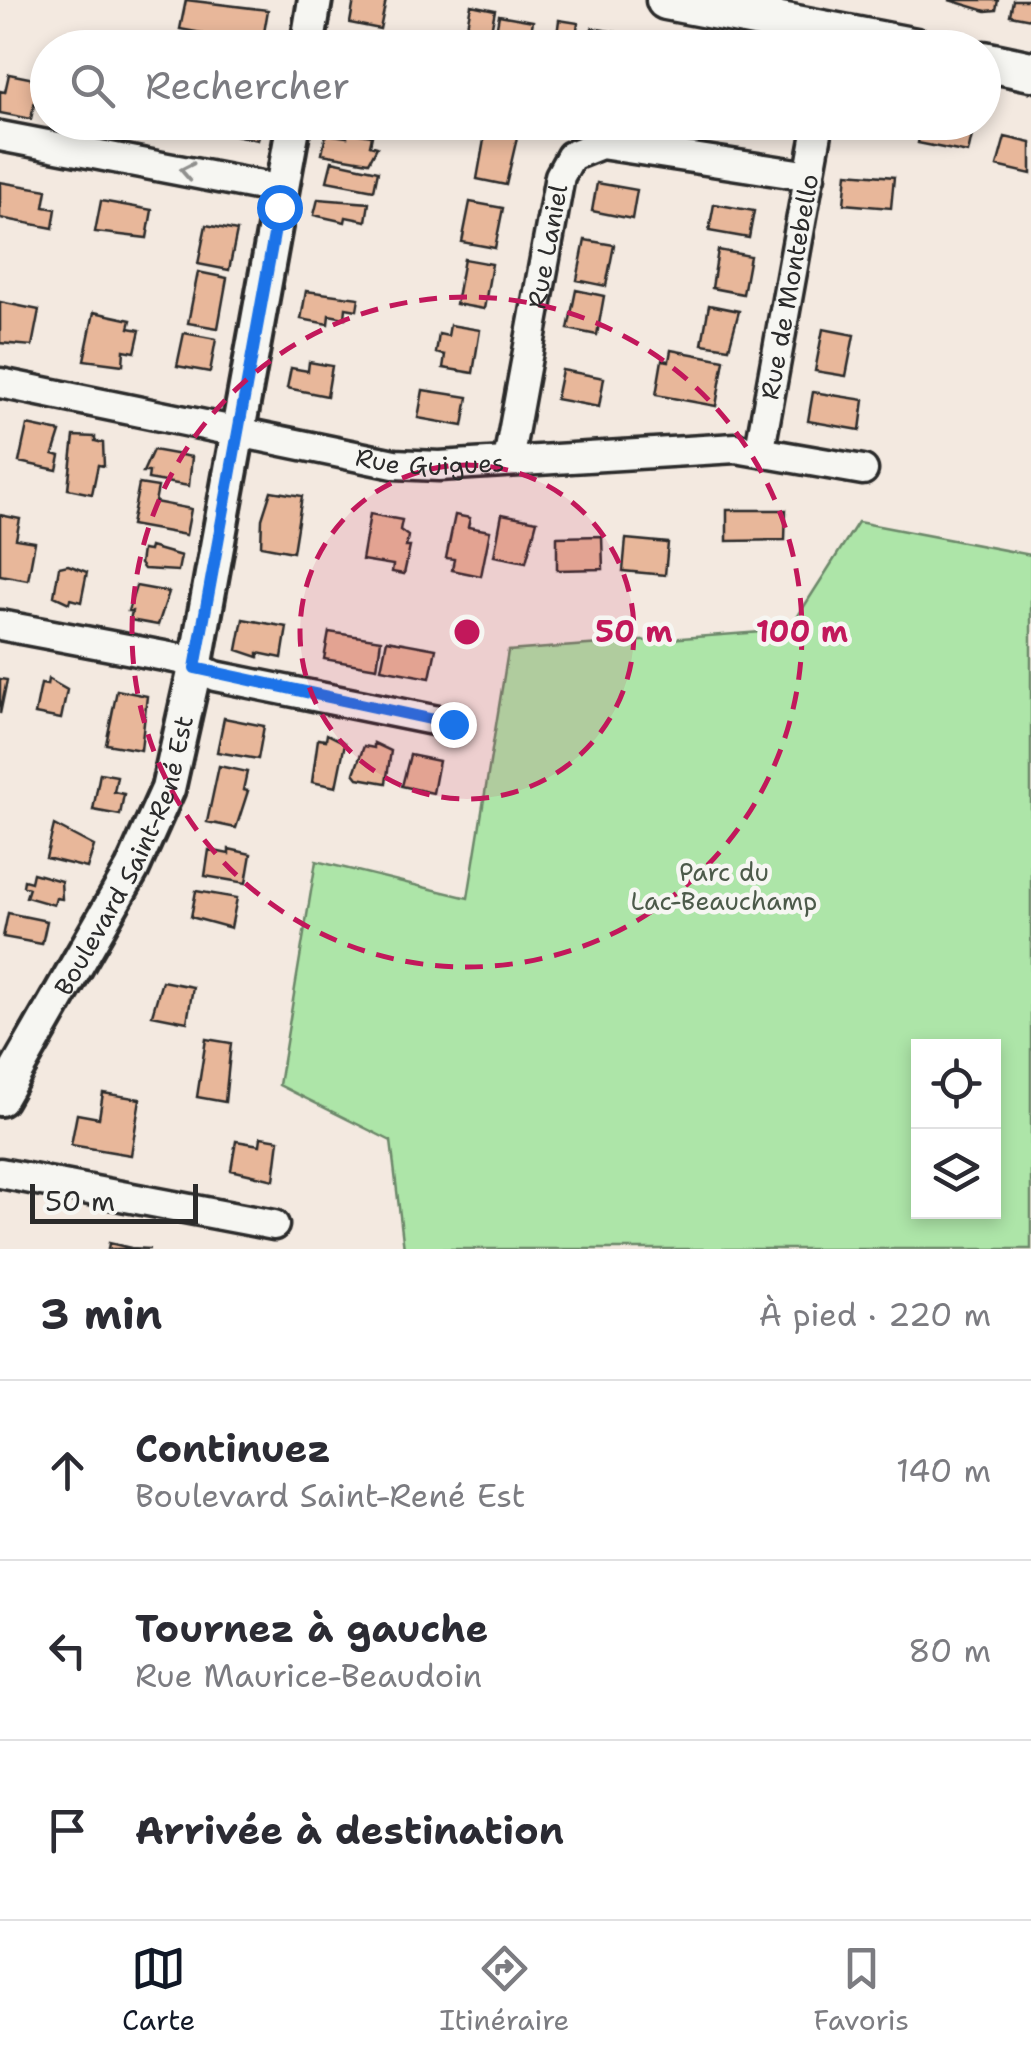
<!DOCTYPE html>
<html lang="fr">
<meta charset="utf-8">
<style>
:root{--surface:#fff;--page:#f7f7f7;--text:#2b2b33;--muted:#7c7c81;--line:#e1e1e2;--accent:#111827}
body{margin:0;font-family:"Shantell Sans",sans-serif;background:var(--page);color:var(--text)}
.controls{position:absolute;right:30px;bottom:30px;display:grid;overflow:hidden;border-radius:0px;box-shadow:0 5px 15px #0003}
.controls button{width:90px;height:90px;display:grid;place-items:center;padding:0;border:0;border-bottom:2px solid var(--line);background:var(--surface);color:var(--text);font:50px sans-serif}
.scale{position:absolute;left:30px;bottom:25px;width:168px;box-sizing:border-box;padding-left:10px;border:5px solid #2b2b2b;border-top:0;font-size:28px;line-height:35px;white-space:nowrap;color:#2b2b2b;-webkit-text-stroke:8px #f6f6f2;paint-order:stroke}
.stop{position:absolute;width:30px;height:30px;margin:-22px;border:8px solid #1a73e8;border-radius:50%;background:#fff}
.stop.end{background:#1a73e8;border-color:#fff;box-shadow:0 2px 10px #0008}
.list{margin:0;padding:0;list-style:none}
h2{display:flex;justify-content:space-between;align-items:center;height:130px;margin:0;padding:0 40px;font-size:42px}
h2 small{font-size:32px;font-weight:400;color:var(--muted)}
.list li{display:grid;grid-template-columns:65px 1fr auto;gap:30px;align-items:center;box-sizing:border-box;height:180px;padding:0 40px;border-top:2px solid var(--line)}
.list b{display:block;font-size:38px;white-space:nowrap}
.list p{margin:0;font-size:32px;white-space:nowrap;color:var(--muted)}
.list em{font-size:32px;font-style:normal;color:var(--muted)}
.icon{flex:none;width:55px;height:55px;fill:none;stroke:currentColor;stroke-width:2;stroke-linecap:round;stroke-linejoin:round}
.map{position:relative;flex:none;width:1031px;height:1249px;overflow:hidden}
.search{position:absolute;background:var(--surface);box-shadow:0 5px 15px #0003;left:30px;right:30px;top:30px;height:110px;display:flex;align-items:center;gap:25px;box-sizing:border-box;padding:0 35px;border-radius:55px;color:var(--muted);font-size:38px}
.sheet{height:670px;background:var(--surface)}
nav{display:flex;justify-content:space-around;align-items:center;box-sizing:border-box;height:140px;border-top:2px solid var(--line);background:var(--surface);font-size:28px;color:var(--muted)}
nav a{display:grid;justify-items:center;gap:5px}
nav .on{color:var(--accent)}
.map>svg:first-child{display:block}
.green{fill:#ade5a8;stroke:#6c886a;stroke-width:2.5;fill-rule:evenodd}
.building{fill:#e8b79a;stroke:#2b2b2b;stroke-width:2.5}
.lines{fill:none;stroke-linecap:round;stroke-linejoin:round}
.minor-casing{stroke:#2b2b2b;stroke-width:35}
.tertiary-casing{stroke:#2b2b2b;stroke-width:40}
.secondary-casing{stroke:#2b2b2b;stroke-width:45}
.minor{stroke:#f6f6f2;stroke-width:28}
.tertiary{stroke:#f6f6f2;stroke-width:32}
.secondary{stroke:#f6f6f2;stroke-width:38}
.oneway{stroke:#90908e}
.route{stroke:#1a73e8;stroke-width:12}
.ring{fill:none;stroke:#c2185b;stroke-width:5;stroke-dasharray:18 12}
.labels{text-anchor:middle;stroke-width:9;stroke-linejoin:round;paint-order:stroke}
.street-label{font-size:25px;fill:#2b2b2b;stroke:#f6f6f2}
.park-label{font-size:25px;fill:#4c5a4a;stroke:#f6f6f2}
.centre{fill:#c2185b;stroke:#f6f6f2;stroke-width:5}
.ring-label{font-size:30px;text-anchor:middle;font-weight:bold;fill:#c2185b;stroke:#f6f6f2;stroke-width:9;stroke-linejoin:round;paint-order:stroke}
</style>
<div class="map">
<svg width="1031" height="1249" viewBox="0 0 1031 1249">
<rect width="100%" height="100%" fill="#f3e9e0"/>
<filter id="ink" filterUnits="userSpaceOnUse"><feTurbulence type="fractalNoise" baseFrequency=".01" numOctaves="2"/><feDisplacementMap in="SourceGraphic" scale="20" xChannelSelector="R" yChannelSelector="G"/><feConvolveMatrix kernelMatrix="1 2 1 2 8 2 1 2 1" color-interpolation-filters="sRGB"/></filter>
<g filter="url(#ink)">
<path class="green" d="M858 522 1031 555V1249H404L391 1141 279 1085 316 861 468 898 508 651 789 630ZM918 1046H994V1212H918Z"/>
<path class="building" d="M186 0 268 10 262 44 239 40 238 48H227L229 38 213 36 211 47 200 45 202 33 180 29Z
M354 0H386L380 29 350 23Z
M949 0H998L996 10 986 11Z
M1013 0H1031V19L1010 15Z
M471 5 495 10 490 36 466 31Z
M499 15 533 21 528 48H493Z
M559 20 578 23 574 48H548L549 42 556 43Z
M592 28 657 39 656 48H588Z
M691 41 708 44 707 48H684L690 46Z
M9 74 39 80 31 119 0 113V91L5 92Z
M217 122H262L258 140 216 131Z
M922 122H975L968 153 918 143Z
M487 123 519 129 506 185 477 179Z
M347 132 372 136 370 145 377 147 369 162 322 154 326 134 347 137Z
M1005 137 1031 143V174L997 166Z
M332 161 378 171 374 190 327 181Z
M847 173 894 177 891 208 844 204Z
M0 182 47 190 44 207 56 209 53 228 0 218Z
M597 183 637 190 632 219 592 211Z
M318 199 369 203 366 221 346 217 345 222 314 215Z
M101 201 152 210 147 238 95 232Z
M470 202 503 208 495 248 462 242Z
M714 204 754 211 749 238 709 231Z
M206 225 237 231 229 270 198 264Z
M585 240 614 245 606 286 577 280Z
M718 250 750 256 743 294 712 288Z
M464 259 492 264 484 309 456 304Z
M198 272 227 278 218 328 188 323Z
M576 290 604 296 597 335 568 329Z
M306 291 359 298 357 310 346 308 345 318 329 315 328 324 301 319Z
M0 302 39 310 32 346 0 343Z
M709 305 739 311 729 348 702 344Z
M94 312 131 320 129 328 140 330 135 352 124 350 123 365 84 360Z
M450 325 480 330 473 373 443 368 445 355 436 353 439 334 448 336Z
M823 329 854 335 846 376 815 371Z
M184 333 216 339 210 372 177 366Z
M671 350 724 360 716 406 656 395 662 360 669 361Z
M309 362 332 366 327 396 287 388 291 368 308 371Z
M562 370 604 378 599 407 556 399Z
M423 390 468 397 463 426 418 418Z
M813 392 864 400 860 430 808 421Z
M27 425 60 432 53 454 60 456 57 470 19 462Z
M74 436 95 437V441L103 443 104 466 98 465 92 494 68 489Z
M153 450 192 457 189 486 148 479 149 472H143Z
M139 484 158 487 155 502 191 509 186 535 131 525Z
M271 491 302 496 293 552 261 546 262 519Z
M727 510H786L785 540 727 541Z
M370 514 402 520 400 530 408 536 406 547H410L404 574 392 572 393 565 362 560Z
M502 514 537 521 526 562 494 556Z
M0 515 20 519 16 539 35 542 28 580 0 575Z
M455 515 470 518 468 527 490 531 481 576 452 570 454 559 446 558Z
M602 536 603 569 557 570V537Z
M626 539 668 543 665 575 623 571Z
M150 547 181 556 178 571 144 569 140 564 142 550 149 551Z
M68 565 87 572 81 602 70 599 69 603 54 596 59 567Z
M136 586 169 592 158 625 130 620 132 611H128Z
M243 619 287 627 282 658 258 653V657L237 650Z
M329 632 381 640 377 668 324 659Z
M387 640 436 649 430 678 381 669Z
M0 679 7 680 0 714Z
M48 679 67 690 61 719 35 714 41 684 47 685Z
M117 690 147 696 141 750 106 744Z
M224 718 264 726 258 759 217 752Z
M327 734 345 743 336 787 312 782 318 739 326 740Z
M374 743 391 751 386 783 358 778 354 773 364 746 374 748Z
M410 755 439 761 433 793 402 786Z
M219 766 247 772 243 790 248 791 236 828 207 822Z
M100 773 117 776 114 792 124 794 120 815 93 810Z
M54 825 94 846 87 868 46 858Z
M229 849 251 854 246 883 205 876 209 850 229 854Z
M33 873 61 881 62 899 56 898 54 905 26 897 29 888 23 886 24 880 31 882Z
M196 891 237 898 231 928 191 917Z
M8 913 47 921 42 944 3 937Z
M162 981 193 987 187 1022 152 1015Z
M206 1039 231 1043 225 1102 197 1097Z
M103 1093 140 1099 131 1155 71 1145 77 1114 99 1118Z
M261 1137 279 1140 274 1180 231 1170 236 1141 260 1145Z
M109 1243 131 1248 150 1249H108Z"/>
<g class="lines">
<g class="minor-casing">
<g id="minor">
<path d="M0 136 282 190"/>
<path id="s1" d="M0 383 394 464 439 466 736 448 863 470"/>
<path id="s2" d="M760 449 819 122"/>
<path id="s3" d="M508 461 560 176 571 156 601 144 810 176"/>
<path d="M0 625 180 659 215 676 453 724"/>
<path d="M0 1173 274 1225"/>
</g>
</g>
<g class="tertiary-casing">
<g id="tertiary">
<path d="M307 48 315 0"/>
<path id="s4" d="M0 1099 132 869 168 789 195 668 294 122"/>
</g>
</g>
<g class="secondary-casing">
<path id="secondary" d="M666 0 916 48
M984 61 1031 71"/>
</g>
<use href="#minor" class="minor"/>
<use href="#tertiary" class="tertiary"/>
<use href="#secondary" class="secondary"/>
</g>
<defs><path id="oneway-chevron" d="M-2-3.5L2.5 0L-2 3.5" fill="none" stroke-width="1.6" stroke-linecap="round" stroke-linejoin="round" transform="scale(2.5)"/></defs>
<use class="oneway" href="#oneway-chevron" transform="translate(187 171) rotate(-169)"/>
</g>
<g class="lines" filter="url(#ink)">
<path class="route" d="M279 207 195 668 453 724"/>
</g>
<circle cx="467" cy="632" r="167" fill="#c2185b" fill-opacity=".12"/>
<g class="ring">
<circle cx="467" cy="632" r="167"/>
<circle cx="467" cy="632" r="335"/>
</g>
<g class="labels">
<g class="street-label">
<text dy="9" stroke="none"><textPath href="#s3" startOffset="218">Rue Laniel</textPath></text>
<text dy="9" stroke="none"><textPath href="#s2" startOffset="165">Rue de Montebello</textPath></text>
<text dy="9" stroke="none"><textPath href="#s1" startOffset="438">Rue Guigues</textPath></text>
<text dy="9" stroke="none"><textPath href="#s4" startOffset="275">Boulevard Saint-René Est</textPath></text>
</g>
<g class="park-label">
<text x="724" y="881">Parc du<tspan x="724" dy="29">Lac-Beauchamp</tspan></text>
</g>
</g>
<circle cx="467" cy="632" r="15" class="centre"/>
<g class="ring-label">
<text x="634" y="642">50 m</text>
<text x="802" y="642">100 m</text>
</g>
</svg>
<div class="controls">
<button><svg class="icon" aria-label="locate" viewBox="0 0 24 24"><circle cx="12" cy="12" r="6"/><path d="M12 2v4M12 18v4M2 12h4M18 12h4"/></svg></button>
<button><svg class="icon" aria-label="layers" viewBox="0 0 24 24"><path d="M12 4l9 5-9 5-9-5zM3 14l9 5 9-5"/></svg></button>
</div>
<div class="scale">50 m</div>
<div class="stop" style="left:279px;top:207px"></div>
<div class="stop end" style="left:453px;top:724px"></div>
<div class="search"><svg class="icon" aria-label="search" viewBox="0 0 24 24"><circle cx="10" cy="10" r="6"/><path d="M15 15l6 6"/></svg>Rechercher</div>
</div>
<section class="sheet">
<h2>3 min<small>À pied · 220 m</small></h2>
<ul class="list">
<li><svg class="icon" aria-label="ahead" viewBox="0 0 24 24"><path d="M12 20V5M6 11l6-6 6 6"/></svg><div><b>Continuez</b><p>Boulevard Saint-René Est</p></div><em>140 m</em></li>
<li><svg class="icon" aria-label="left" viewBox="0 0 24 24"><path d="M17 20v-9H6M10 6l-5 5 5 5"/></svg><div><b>Tournez à gauche</b><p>Rue Maurice-Beaudoin</p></div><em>80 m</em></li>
<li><svg class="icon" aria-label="arrive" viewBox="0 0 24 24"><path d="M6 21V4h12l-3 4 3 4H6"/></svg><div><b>Arrivée à destination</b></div></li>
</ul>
</section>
<nav>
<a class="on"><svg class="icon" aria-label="map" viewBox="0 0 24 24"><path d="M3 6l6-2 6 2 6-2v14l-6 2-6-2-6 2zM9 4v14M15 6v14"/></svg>Carte</a>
<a><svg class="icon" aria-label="directions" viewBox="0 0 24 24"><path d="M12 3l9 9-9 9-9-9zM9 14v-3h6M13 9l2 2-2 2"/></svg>Itinéraire</a>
<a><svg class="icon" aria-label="saved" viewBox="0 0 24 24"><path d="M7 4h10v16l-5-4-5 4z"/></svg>Favoris</a>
</nav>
